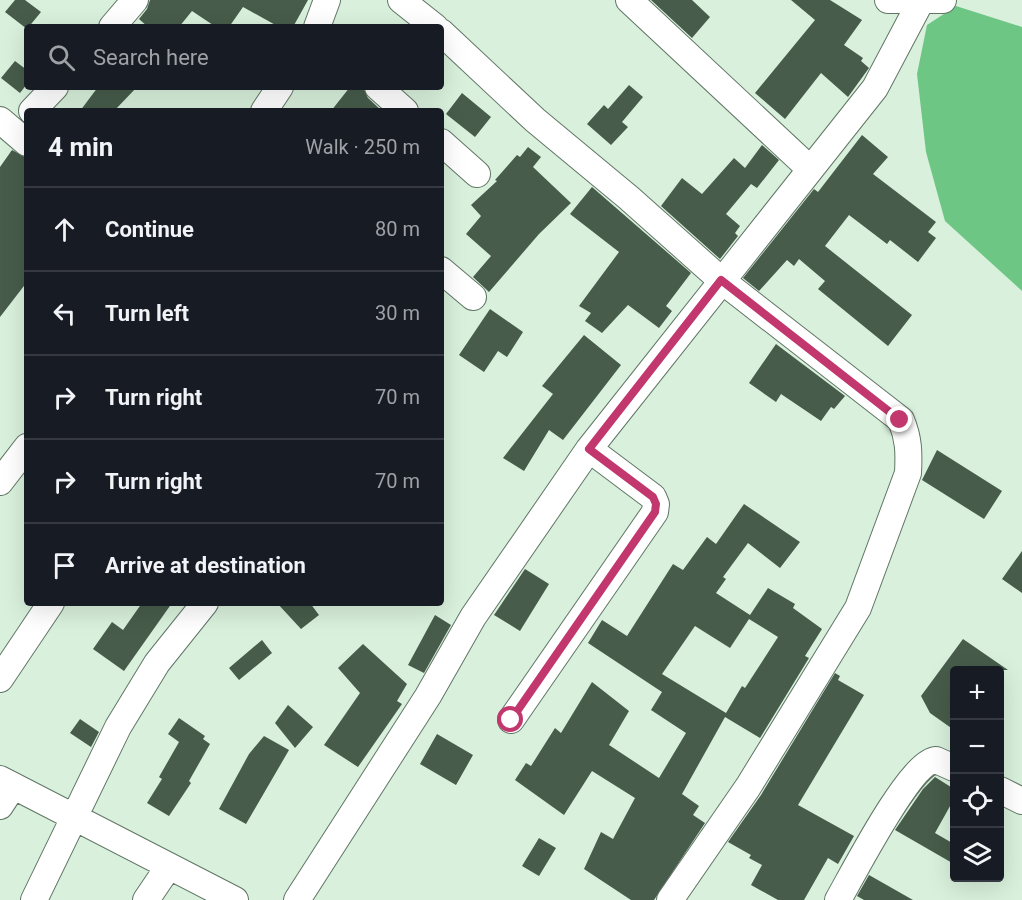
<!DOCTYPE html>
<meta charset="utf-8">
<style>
:root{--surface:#171b24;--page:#242831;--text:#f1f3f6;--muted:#9ea1a6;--line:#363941}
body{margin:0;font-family:Roboto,sans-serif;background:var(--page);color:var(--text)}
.controls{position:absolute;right:18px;bottom:18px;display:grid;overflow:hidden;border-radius:6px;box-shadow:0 6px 24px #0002}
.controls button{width:54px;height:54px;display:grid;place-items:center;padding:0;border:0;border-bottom:2px solid var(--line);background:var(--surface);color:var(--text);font:30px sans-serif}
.stop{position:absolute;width:18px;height:18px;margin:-14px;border:4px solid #c1376e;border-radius:50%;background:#fff}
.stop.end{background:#c1376e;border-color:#fff;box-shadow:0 2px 6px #0008}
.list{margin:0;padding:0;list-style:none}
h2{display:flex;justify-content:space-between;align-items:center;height:78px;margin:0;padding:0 24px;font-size:26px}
h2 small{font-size:20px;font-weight:400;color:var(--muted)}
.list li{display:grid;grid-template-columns:39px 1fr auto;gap:18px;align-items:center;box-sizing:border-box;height:84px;padding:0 24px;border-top:2px solid var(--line)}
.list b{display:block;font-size:22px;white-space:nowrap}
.list em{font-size:20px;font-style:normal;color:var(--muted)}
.icon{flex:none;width:33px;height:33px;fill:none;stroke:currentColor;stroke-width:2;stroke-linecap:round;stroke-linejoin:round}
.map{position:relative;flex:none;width:1022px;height:900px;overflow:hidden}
.search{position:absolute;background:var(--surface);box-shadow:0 6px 24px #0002;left:24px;top:24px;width:420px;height:66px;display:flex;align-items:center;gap:15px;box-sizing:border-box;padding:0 21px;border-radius:6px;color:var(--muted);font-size:22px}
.panel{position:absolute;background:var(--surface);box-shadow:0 6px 24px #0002;left:24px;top:108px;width:420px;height:498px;border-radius:6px}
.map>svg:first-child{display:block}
.water{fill:#6dc683}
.building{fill:#475c4b;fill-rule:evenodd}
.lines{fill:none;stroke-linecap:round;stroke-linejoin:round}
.minor-casing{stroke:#617665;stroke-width:28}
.minor{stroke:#fff;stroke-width:26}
.route{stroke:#c1376e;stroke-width:8}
</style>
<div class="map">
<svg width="1022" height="900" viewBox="0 0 1022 900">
<rect width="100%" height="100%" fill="#d8f0dc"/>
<path class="water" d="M956 6 1022 27V291L945 221 926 152 917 74 927 25Z"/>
<path class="building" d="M15 0H25L41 12 27 29 5 12Z
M150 0H308L293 27H279L243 7 229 27H216L192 11 179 27H148L139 19 147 9Z
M651 0H692L710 17 692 38Z
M791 0H830L862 20 844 45 863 58 861 61 869 68 848 97 821 73 785 119 755 93 815 20Z
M15 61 27 70V84L20 93 1 78Z
M629 85 643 97 622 122 628 127 611 145 587 124 604 105 608 109Z
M98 87H137L114 111H80Z
M350 87H363L368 98 382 111H331Z
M462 93 491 117 475 137 446 114Z
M862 135 888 157 873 174 936 222 928 232 936 238 918 262 890 240 887 244 849 215 825 246 912 315 888 346 818 289 825 281 799 259 794 266 787 260 759 291 743 278 814 189 818 192Z
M762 145 779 160 757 188 751 184 726 214 740 226 735 233 738 236 720 259 661 206 682 178 702 194 734 158 745 168Z
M528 147 541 157 533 167 571 203 539 234 489 292 473 277 491 256 466 234 481 216 471 205 497 181 495 180 517 155 520 157Z
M12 150 27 158V282L0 317V167Z
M592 187 691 273 666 306 672 311 659 328 628 305 602 333 585 321 591 313 579 306 619 252 570 214Z
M490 309 523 332 507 357 498 351 484 372 459 355Z
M584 335 621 365 563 440 549 430 524 471 503 458 553 394 542 386Z
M776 344 845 396 834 409 831 407 821 421 781 394 776 402 749 383Z
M937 450 1002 491 984 519 922 480Z
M744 504 800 542 780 568 748 543 723 577 726 579 716 593 750 615 768 588 795 604 793 608 822 629 805 656 809 658 760 738 725 717 682 794 699 806 693 815 705 823 654 900H631L584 869 601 832 613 839 635 798 592 771 564 815 515 780 526 763 531 766 555 728 561 733 592 682 629 711 609 745 659 778 686 733 651 710 662 692 588 643 602 620 627 636 673 564 683 570 707 537 716 544ZM749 619 778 637 745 688 742 686 726 713 662 674 695 626 730 648Z
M1022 551V593L1002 579Z
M525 569 549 584 520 631 494 615Z
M142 603H172L124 671 93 649 112 622 123 630Z
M277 603H310L319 615 301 629Z
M435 615 451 625 424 673 408 665Z
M963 639 1008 670H954V730L930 713 921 696Z
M262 640 272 653 239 680 229 668Z
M363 644 407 684 397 701 402 704 358 767 324 745 360 693 338 668Z
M835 673 840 676 838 680 864 695 798 805 854 836 838 864 828 858 804 900H778L751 885 762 865 749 858 751 855 728 842 761 795Z
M288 705 313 727 295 748 275 723Z
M179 718 205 736 203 739 210 744 189 781 191 783 169 816 147 803 162 779 159 777 179 742 168 734Z
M80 719 99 732 91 747 70 733Z
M437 734 473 755 456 785 420 764Z
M264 736 289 750 246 824 219 809 249 754Z
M935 777 954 789V799L935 833 954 844V864L895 830 923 789Z
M539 838 556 848 539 876 522 866Z
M869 875 913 900H864L857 896Z"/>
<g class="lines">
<g class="minor-casing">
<path id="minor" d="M401 0 435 27
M629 0 810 169
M888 0H943
M112 27 135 0
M317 27 327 0
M441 32 535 120 629 198 721 280 901 420C909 439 909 453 908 473L858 608 748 787 670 900
M378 87 405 111
M32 111 55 87
M264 111 280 87
M0 120 27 143
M441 142 477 174
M441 270 473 297
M0 482 27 447
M0 679 51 603
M511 720 655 512 656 504 653 497 589 449
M0 779 235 900
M1000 790 1022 801
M0 806 13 786
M34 900 118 727 157 663 205 603
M146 900 169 866
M297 900 428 696 473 617 589 449 875 88 921 1
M838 900C853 874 910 762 936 760L954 768"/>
</g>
<use href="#minor" class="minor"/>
</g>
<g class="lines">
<path class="route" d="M511 720 655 512 656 504 653 497 589 449 721 280 900 420"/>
</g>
</svg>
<div class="controls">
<button>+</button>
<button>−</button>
<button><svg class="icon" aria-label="locate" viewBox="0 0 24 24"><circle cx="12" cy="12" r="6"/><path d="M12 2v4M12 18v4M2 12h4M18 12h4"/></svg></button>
<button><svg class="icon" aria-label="layers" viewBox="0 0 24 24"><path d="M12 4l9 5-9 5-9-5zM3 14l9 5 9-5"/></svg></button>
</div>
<div class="stop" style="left:511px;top:720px"></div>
<div class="stop end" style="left:900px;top:420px"></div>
<div class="search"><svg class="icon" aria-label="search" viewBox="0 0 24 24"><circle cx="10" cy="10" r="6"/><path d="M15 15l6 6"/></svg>Search here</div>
<section class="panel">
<h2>4 min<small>Walk · 250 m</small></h2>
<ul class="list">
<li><svg class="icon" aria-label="ahead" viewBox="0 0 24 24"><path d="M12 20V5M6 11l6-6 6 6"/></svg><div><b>Continue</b></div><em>80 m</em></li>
<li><svg class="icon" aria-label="left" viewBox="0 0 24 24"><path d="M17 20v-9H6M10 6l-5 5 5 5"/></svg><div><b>Turn left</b></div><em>30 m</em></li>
<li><svg class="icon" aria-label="right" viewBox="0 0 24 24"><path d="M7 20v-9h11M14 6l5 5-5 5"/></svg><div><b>Turn right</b></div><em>70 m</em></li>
<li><svg class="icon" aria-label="right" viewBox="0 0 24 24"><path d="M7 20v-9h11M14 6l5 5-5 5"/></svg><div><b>Turn right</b></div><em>70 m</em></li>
<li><svg class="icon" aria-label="arrive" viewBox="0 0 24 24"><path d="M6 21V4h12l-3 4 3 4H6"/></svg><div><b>Arrive at destination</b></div></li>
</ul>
</section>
</div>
